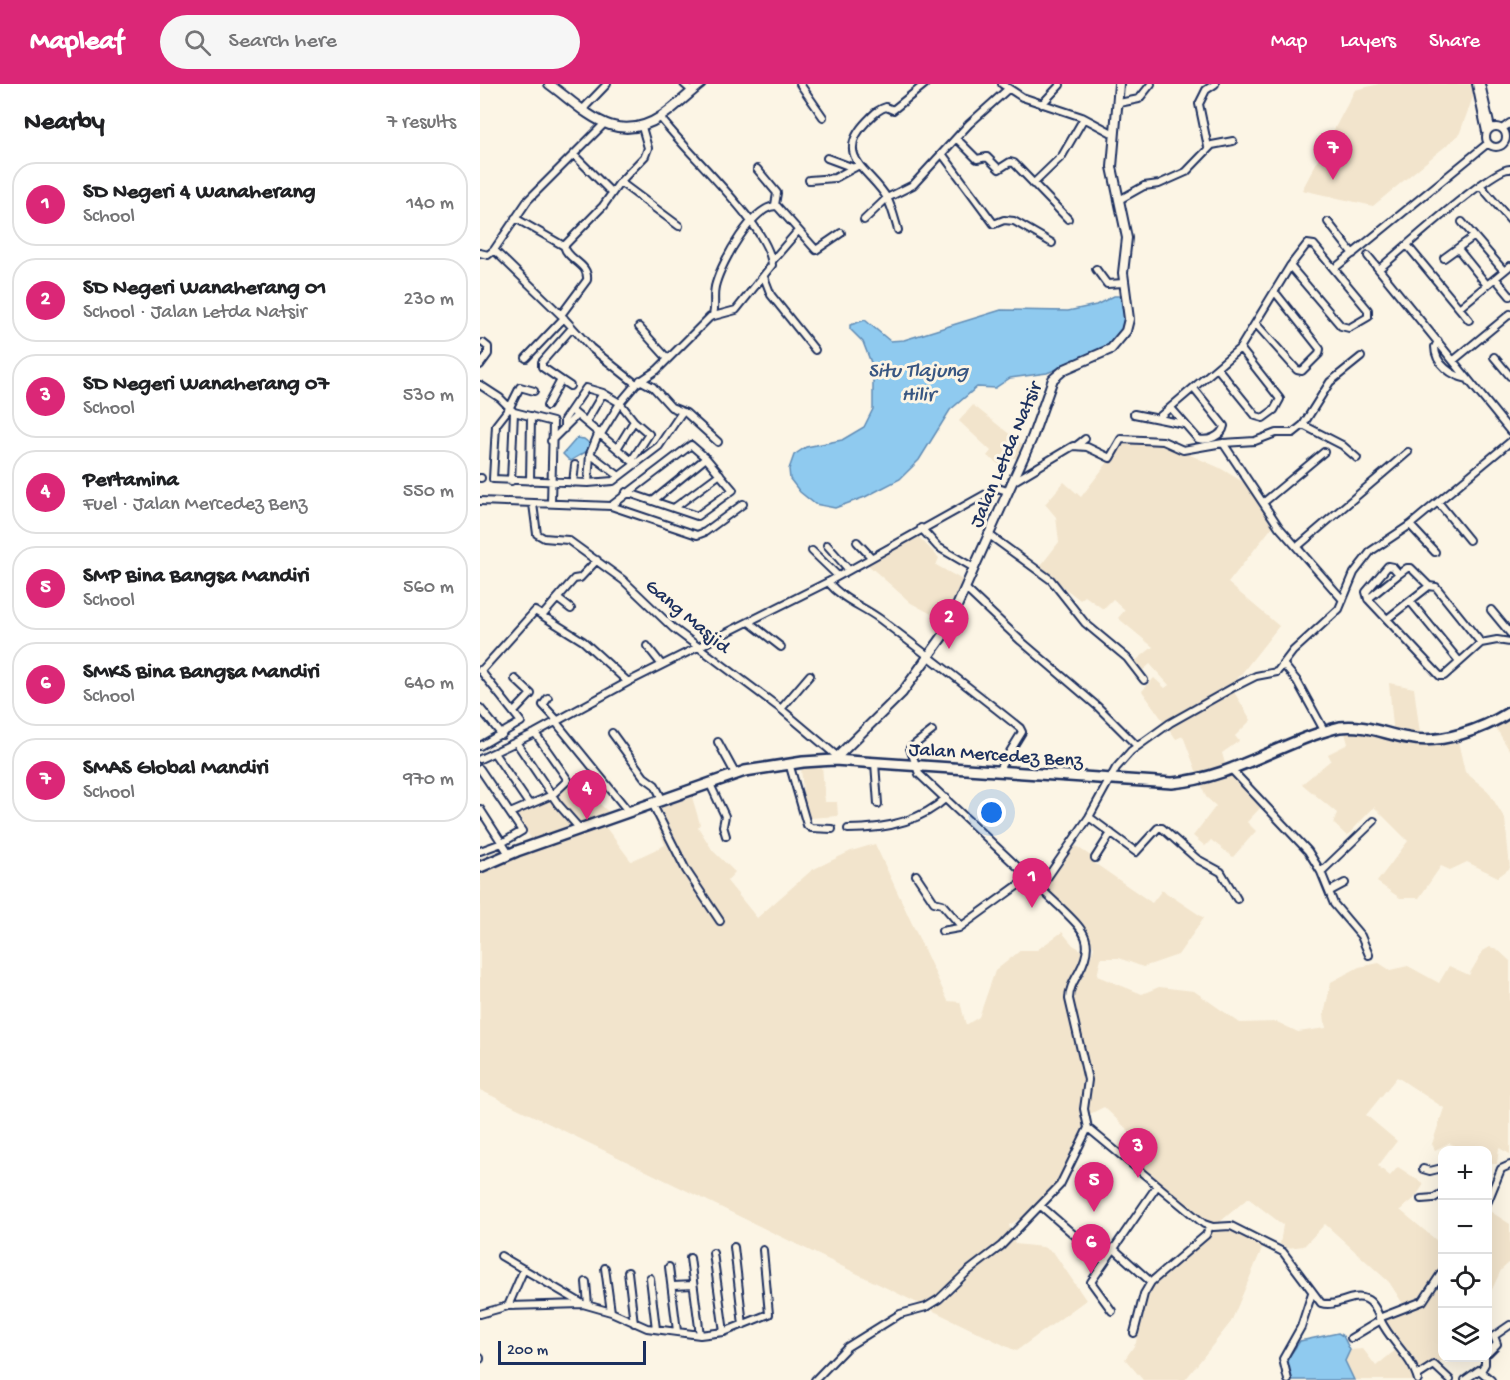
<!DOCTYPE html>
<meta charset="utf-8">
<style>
:root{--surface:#fff;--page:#f6f6f6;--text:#202124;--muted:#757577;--line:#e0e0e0;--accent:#db2777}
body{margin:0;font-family:"Gochi Hand",sans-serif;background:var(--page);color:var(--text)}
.controls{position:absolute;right:18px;bottom:18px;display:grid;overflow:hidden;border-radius:12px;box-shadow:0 6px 24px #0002}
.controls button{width:54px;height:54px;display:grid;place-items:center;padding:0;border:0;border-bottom:2px solid var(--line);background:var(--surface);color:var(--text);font:30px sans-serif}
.scale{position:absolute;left:18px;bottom:15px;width:148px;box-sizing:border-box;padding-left:6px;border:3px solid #1b2f5e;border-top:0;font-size:16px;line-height:21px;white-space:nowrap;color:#1b2f5e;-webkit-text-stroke:4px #fcf5e5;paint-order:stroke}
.you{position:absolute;left:512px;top:729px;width:21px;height:21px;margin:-15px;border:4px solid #fff;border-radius:50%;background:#1a73e8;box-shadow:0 0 0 9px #1a73e833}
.badge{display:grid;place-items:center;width:39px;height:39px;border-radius:50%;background:var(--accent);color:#fff;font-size:20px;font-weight:700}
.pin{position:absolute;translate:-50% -50px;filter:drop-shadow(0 2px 3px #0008)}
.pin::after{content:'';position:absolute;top:32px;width:21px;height:18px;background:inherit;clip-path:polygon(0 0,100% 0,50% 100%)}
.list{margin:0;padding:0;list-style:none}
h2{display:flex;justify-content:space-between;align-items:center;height:78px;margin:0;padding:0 24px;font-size:26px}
h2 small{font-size:20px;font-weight:400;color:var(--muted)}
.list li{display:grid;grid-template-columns:39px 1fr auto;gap:18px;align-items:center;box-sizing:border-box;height:84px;margin:0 12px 12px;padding:0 12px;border:2px solid var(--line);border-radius:24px}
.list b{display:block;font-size:22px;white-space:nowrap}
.list p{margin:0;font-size:20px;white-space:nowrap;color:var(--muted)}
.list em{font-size:20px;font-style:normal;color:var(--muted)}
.icon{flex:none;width:33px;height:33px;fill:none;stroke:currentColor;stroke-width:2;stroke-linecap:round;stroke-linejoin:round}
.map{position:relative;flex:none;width:1030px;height:1296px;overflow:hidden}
header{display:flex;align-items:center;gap:36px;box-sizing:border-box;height:84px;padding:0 30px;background:var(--accent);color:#fff}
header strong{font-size:28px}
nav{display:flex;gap:33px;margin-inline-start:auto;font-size:21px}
.search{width:420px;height:54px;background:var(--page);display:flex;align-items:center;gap:15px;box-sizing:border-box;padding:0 21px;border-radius:33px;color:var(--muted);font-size:22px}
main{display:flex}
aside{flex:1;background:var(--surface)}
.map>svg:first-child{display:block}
.built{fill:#f2e4cc}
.water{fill:#8fcaef;stroke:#618cb5;stroke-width:1.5}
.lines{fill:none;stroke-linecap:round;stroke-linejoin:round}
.minor-casing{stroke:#1b2f5e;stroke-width:10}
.tertiary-casing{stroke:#1b2f5e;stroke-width:12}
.primary-casing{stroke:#1b2f5e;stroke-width:14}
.minor{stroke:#fcf5e5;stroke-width:6}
.tertiary{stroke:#fcf5e5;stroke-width:8}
.primary{stroke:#fcf5e5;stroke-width:9}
.labels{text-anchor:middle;stroke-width:6;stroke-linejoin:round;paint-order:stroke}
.street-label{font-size:20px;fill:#1b2f5e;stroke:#fcf5e5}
.water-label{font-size:21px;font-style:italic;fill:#385682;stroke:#fcf5e5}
</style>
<header>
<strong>Mapleaf</strong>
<div class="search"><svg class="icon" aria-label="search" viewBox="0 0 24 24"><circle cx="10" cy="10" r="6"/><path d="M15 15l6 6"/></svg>Search here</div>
<nav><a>Map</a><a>Layers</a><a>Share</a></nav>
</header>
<main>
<aside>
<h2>Nearby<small>7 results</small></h2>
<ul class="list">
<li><span class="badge">1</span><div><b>SD Negeri 4 Wanaherang</b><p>School</p></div><em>140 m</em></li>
<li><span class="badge">2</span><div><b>SD Negeri Wanaherang 01</b><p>School · Jalan Letda Natsir</p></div><em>230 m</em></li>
<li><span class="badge">3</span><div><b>SD Negeri Wanaherang 07</b><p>School</p></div><em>530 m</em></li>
<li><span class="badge">4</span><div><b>Pertamina</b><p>Fuel · Jalan Mercedez Benz</p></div><em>550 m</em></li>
<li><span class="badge">5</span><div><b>SMP Bina Bangsa Mandiri</b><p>School</p></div><em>560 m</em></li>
<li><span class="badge">6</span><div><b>SMKS Bina Bangsa Mandiri</b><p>School</p></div><em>640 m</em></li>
<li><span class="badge">7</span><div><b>SMAS Global Mandiri</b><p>School</p></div><em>970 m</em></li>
</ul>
</aside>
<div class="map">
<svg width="1030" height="1296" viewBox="0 0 1030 1296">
<rect width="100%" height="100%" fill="#fcf5e5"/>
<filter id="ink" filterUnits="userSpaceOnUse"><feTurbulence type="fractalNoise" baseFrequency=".0167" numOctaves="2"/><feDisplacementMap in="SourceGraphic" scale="12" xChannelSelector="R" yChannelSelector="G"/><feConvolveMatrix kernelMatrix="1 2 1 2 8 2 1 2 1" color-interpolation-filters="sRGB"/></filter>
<g filter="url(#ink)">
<path class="built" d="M899 0H991L993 13 979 51 893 122 822 106 875 6Z
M493 321 548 365 540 377 528 370 521 382 507 372 511 367 479 337Z
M645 356H676L740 384 783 410 797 437 748 499 799 542 751 603 771 636 755 652 759 657 742 669 746 683 782 722 767 738 776 747 753 773 731 756 725 762 713 752 736 722 726 713 703 652 696 655 662 607 674 594 685 604 689 601 670 580 661 588 654 578 673 563 638 534 645 526 633 515 623 525 605 512 600 516 559 484 579 458 576 433 565 420 584 398 601 413Z
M437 451 459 474 456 481 488 499 468 539 431 519 387 480Z
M909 599 934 604 941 657 977 653 985 688 1008 707 1025 735 1030 784 1018 793 987 778 970 786 961 782 939 814H920L897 798 928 757 894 723 867 752 853 739 857 729 822 700 851 676 848 670 868 660 864 645 893 646 914 653Z
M1030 632V667L1014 641Z
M342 681 345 718H357L358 732 329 734 324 723 321 682Z
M92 696 138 736 124 741 151 777 185 761 171 727 212 713 220 740 218 743 233 767 255 788 247 797 277 834 332 786 371 767 395 760 468 917 480 918 486 941 499 933 515 887 541 866H557L582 848 593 861 611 872 614 864 602 838 563 801 593 760 615 775 613 778 672 819 682 806 724 834 698 871 663 883 639 874H621L617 892 662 910 679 903 714 907 760 939 797 938 818 948 846 944 844 931 851 898 879 883 899 879 910 886 928 882 959 899 969 882 989 891 1003 867 1010 863 1017 865 1030 877V1070L1019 1064 1017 1080H1009L1008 1066H983L969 1059 955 1066 952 1060 964 1024 917 993 886 1031 917 1057 898 1082 910 1092 918 1083 944 1100 934 1115 920 1126 962 1161 965 1274 944 1290 942 1296H874L865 1277 870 1266 883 1265 896 1282 923 1260 903 1235 927 1226 909 1198 845 1140 824 1162 807 1164 800 1160 803 1141 768 1114 741 1137 746 1144 783 1162 751 1238 705 1296H663L645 1275 656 1259 661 1227 669 1206 730 1147 634 1069 650 1048 624 1023 608 1031 607 1045 582 1098 555 1127 529 1141 535 1160 563 1163 574 1169 606 1216 536 1267 0 1006V774L51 754 33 729 71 715Z
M1008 1126 1030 1140V1178L1021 1186 1008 1214Z"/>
<path class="water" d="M634 212H640L645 223V245L624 266 567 289 530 294 515 304 497 303 470 326 439 376 420 395 385 413 355 424 335 420 320 408 310 395 309 385 314 371 326 363 362 356 384 343 393 325V284L383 258 370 245V241L385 236 410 257 424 256 521 226 588 227 616 221Z
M97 354 104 355 109 359V366L90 377 83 370Z
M858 1249 863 1252 870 1266 865 1277 874 1296H813L807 1287 806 1277 820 1257Z"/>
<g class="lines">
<g class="minor-casing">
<path id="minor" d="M204 0 212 7
M320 0 343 33
M522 0 542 13 602 33 634 50
M996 0 1006 48
M1001 0 1011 44
M639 19 659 15 671 0
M562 20 580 1
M103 25 127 0
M1006 53a10 10 0 1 1 20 0a10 10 0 1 1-20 0Z
M1022 45 1030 39
M476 54 497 75 507 73 519 85 530 78 534 79 588 135
M728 63 719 20 726 6 735 0
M94 71 132 109
M463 71 514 140 524 136 534 137 572 159
M347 74 374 84
M277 85 297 109 295 121
M329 96 355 94 379 81
M140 98 199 142
M553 100 582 72 604 34
M1000 101 1030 136
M639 116 664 102 679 100 706 88 732 61 753 57
M35 134 84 162
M384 136 407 114 433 101 489 40 528 5
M848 138 873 170
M982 138 1024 187
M418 146C415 136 412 123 407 114 391 86 352 73 387 37 393 31 398 25 406 23L413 26 445 0
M927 161 989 236
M978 165 1007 201
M14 166 81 231
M0 169 8 171 14 166 48 116 124 40
M888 172 1030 347
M964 174 993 153
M292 177 317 148
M855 184 1007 60
M616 185 627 200 644 199
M899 185C918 169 1013 83 1030 85
M284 193 291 211 335 266
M1016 195 1030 212
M979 224 1030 182
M233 231C236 221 232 210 236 199 242 178 273 121 297 122L336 166 361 149
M776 240 817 286 822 287 839 270 840 265 795 208
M159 243 188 275
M958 257 955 263C955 280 972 292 988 295
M1014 273 1030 292
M46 274 84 234
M974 276 1030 230
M0 281 8 270V263L3 259
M738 285 776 332 783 334 794 326 800 315 760 264
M81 296 90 302
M160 296 173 303 191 323 206 329 238 358
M156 300 111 264 81 231 107 196C109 179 88 177 84 162L123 122 140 98 165 72 168 64 162 43
M0 301 20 314 34 328 73 338 71 419
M54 307 40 303 30 323 16 341 13 395 108 399 133 397 179 362 202 328
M67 322 81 296 62 283V278L92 244
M691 324 718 355C728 358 742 352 744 342L715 306
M91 326 106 304 123 309
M654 330 704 340
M678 334 760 264 810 182 827 160 834 161 888 226V233L869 244 861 242 810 182
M106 338 123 309 140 319 121 350
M823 341 862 361 877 374
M84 345V336L91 326 153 378
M71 357 97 331
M743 359 799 443 863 516
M596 362 605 355
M138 363 154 337
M110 370 119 348
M152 376 169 350 154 337 140 319 156 300 177 286 230 233 256 226 292 181C289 141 206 69 180 33
M0 394H1
M31 397 34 328
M50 397 51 332
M93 399 95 381
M108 399 110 370 139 392
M531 399 593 362 607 363 630 374 641 355 683 357 703 366 743 359 775 357 796 349H813L823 341 850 298 881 273
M146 408 217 432 253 406 226 374 174 416
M0 417 131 422 217 451 225 448 263 420
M958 418 989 456
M783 419 844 368
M53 420 57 450 64 454 88 456 143 496 193 544 301 625 358 673
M131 422 211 361 226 374
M194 424 240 390
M930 441 955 468
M441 444 458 463 494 484
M508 450 571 496 605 539 647 574 664 596
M377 458 391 473
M347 461 369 486
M817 463 928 368
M332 467 358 492
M348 498C364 517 381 521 400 535 447 571 494 607 540 644L542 648 518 687
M486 505 541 557 617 622 657 662
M78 515 91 525
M888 515 919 490
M930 517 979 577
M1011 526 1030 549
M63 531 94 495 100 494 117 476
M907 535 949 502
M269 538 301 563
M1001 559 956 503 949 502 931 484H927L919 490 913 483 908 482 886 508 888 515 960 592H964L1001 559 1017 556 1030 558
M167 562 182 581
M803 580 817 597 845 648
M1 587 55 527 103 557 148 598
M68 614 63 621 77 636
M0 624 22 651
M301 625 330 591
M34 628 51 610 35 595
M75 637 149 728
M452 647 430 664 439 690 579 822C602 845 617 855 599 888 594 897 589 905 589 915L608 996 604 1025 608 1044 724 1140 733 1143 751 1142 803 1168 841 1219C856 1224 872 1209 886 1215 894 1218 898 1230 901 1237 911 1258 932 1273 938 1296
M132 649 164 693 175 701 183 717
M36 658 78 720 100 745
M238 658 256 691
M0 662 41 638 0 586
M14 669 49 720
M0 675 55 649 148 598 348 498 513 406 518 404 527 407
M309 679 327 741 331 744 352 745
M395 679 398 720
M0 685 42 747 22 759 0 767
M751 685 828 767 841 788 854 820 881 852 889 871
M230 700 245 732 243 742 246 752
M173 721 206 786 240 837
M0 725 29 770
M30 729 72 711 88 696 55 649
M609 733 656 768 678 744H682L717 775 741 788 757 815
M368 745C402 745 439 739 466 714
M615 774 631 749
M841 788 894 737
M436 791 454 818 462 820 481 842
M560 804 609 733 636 684 651 667 690 639 754 603 776 592 797 588 813 567 859 525 874 489 891 467 930 441 1030 358
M850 807 865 799
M462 847 479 844 548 794
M943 1085 950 1087 962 1084
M941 1115 954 1114 962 1109
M1008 1117 1021 1085 1030 1081
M561 1122 624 1177
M254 1163 263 1241
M633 1164 671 1198
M233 1169 244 1248
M21 1172 103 1220
M210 1174 220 1251
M189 1183 197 1247
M125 1184 131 1228
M148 1188 154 1239
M170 1194 176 1245
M106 1198 108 1221
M193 1202 213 1201
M28 1222 44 1185
M632 1227 611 1198 677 1102
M0 1230 28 1222 103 1220 131 1228 167 1244 220 1251 244 1248 289 1230 283 1166
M899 1234 943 1217 962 1188
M654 1249 664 1210 671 1198 726 1151 730 1142
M871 1254 901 1236
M1008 1269 1017 1260 1014 1252 1030 1241
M0 1274V1275
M1001 1287 1005 1280V1274
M937 1292 954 1281 970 1296
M335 1296 367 1263 420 1230 446 1223 459 1215 487 1188 521 1162 580 1101 608 1044
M808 1296 803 1275 821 1243 832 1209
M985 1296 999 1286 1011 1296"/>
</g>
<g class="tertiary-casing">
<path id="tertiary" d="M69 0C106 27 135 63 182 32 196 23 208 10 221 0
M354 676 422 609 465 549 552 354 573 295 585 285 631 265 646 247 649 235 643 189 647 154 632 83 639 0"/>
</g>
<g class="primary-casing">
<path id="primary" d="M0 783 37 767 265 687 323 678 354 676 692 699C753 694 802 657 860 643 885 640 905 650 928 654 961 661 1003 645 1030 628"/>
</g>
<use href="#minor" class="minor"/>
<use href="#tertiary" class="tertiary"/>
<use href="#primary" class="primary"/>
</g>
</g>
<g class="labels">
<g class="street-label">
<text transform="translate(524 370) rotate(-67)" y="7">Jalan Letda Natsir</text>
<text transform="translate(209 531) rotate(40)" y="7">Gang Masjid</text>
<text transform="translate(516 669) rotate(4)" y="7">Jalan Mercedez Benz</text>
</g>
<g class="water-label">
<text x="438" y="292">Situ Tlajung<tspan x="438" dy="24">Hilir</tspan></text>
</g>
</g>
</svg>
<div class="controls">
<button>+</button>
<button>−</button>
<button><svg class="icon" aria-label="locate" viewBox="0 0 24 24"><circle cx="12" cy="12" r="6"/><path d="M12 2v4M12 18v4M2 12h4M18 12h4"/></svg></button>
<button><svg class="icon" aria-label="layers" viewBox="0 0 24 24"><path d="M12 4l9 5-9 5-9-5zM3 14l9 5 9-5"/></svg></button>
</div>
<div class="scale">200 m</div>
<div class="you"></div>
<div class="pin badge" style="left:552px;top:824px">1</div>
<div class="pin badge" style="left:469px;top:565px">2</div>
<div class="pin badge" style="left:658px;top:1094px">3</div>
<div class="pin badge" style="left:107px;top:736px">4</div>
<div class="pin badge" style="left:614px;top:1128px">5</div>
<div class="pin badge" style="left:611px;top:1190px">6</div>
<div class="pin badge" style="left:853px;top:96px">7</div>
</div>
</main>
